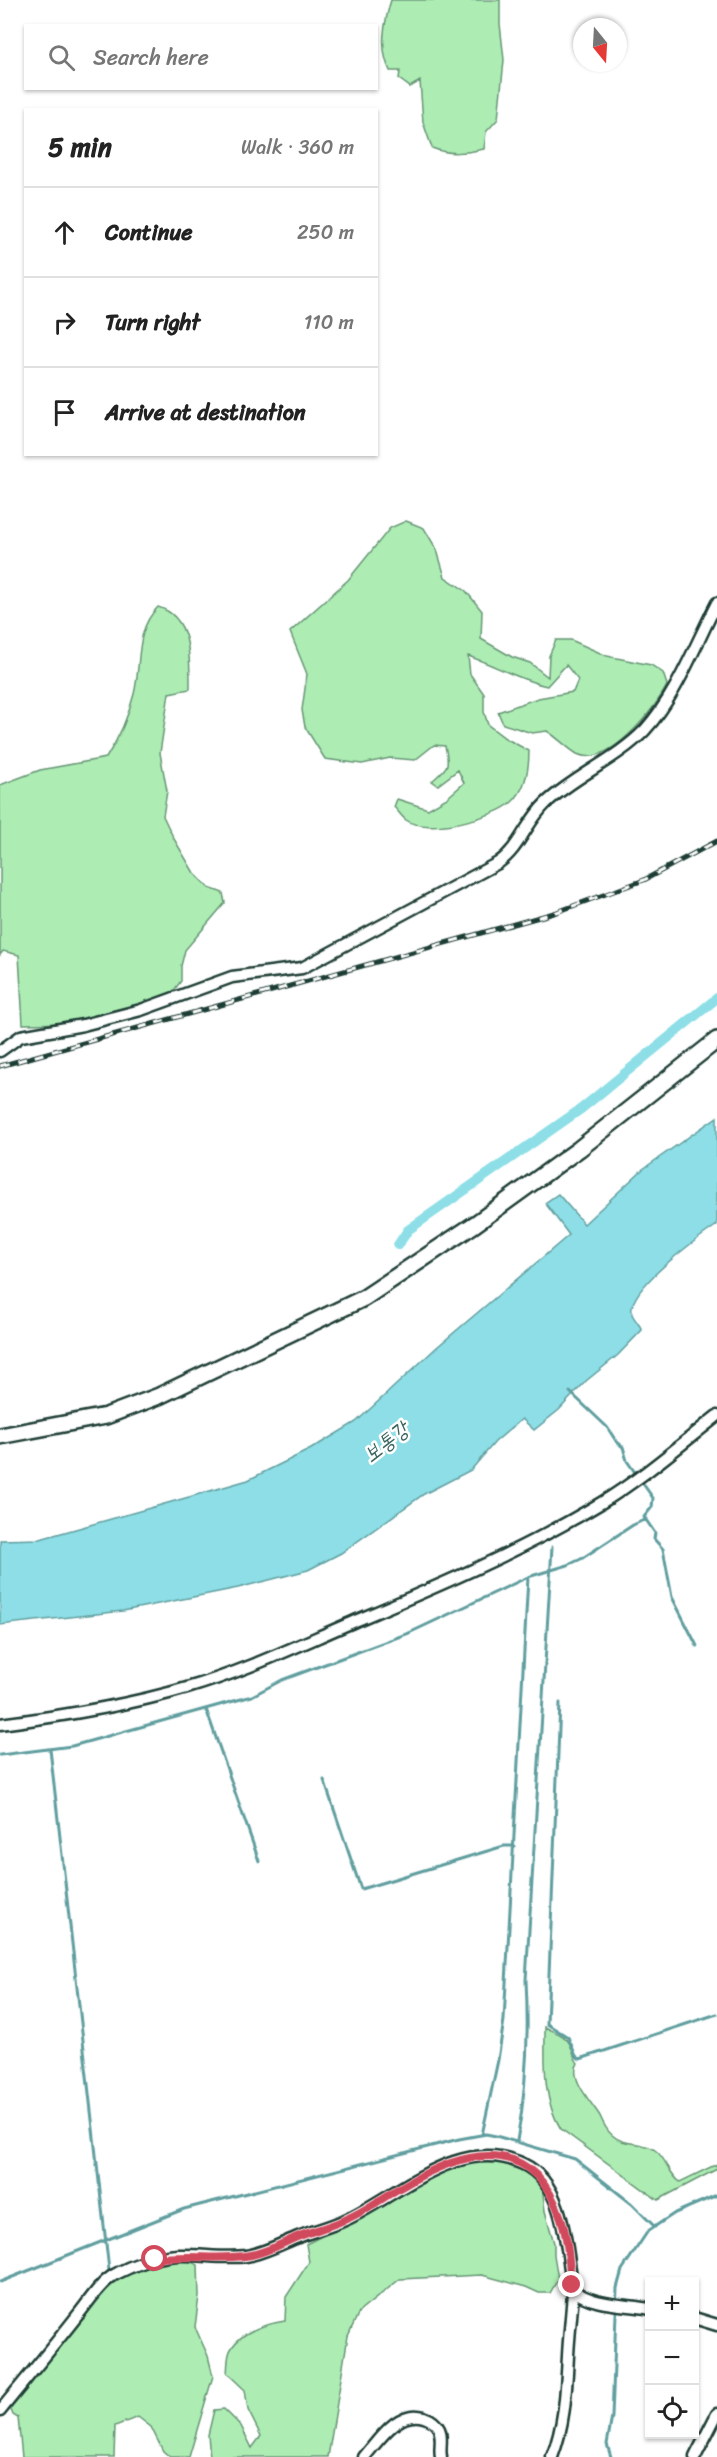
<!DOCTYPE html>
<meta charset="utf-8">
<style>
:root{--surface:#fff;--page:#f2f2f2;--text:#222;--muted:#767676;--line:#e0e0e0}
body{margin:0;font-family:Sriracha,"Poor Story",sans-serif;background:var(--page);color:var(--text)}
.controls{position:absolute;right:18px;bottom:18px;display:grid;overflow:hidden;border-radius:0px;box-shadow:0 2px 4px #0004}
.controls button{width:54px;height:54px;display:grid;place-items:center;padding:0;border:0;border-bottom:2px solid var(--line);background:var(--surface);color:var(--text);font:30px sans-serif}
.compass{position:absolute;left:573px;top:18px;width:54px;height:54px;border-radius:50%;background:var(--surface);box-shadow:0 2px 4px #0004;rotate:162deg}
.stop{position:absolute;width:18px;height:18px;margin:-14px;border:4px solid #d1495b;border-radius:50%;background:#fff}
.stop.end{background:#d1495b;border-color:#fff;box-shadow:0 2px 6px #0008}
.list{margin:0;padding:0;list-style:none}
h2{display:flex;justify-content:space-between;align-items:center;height:78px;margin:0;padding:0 24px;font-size:26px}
h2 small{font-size:20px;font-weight:400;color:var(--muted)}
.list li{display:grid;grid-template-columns:39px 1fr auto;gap:18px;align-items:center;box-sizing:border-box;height:90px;padding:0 24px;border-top:2px solid var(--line)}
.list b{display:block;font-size:22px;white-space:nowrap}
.list em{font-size:20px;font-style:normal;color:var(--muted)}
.icon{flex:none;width:33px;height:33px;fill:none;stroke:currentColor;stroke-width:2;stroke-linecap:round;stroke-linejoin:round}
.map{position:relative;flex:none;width:717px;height:2457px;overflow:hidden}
.search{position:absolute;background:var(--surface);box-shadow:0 2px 4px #0004;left:24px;top:24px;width:354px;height:66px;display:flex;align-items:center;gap:15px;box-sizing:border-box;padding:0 21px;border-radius:0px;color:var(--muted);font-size:22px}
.panel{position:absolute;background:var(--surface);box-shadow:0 2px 4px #0004;left:24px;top:108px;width:354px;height:348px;border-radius:0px}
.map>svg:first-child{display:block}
.green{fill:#adedb4;stroke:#669574;stroke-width:1.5}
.water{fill:#8ddee6;stroke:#619e9f;stroke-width:1.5}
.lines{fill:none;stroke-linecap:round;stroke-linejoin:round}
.stream{stroke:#619e9f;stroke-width:3}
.canal{stroke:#8ddee6;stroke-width:10}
.minor-casing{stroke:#1f3d34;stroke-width:15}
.secondary-casing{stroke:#1f3d34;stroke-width:20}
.minor{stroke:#fff;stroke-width:10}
.secondary{stroke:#fff;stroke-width:15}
.rail-casing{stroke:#1f3d34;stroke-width:5}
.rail{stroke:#fff;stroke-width:3;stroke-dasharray:9;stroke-linecap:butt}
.route{stroke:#d1495b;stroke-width:8}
.labels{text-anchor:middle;stroke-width:5;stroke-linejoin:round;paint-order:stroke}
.water-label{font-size:21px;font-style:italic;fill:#3a6560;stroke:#fff}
</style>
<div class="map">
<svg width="717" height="2457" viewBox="0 0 717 2457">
<rect width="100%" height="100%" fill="#fff"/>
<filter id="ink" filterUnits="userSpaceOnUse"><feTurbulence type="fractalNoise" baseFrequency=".0167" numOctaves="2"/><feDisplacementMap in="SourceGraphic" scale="12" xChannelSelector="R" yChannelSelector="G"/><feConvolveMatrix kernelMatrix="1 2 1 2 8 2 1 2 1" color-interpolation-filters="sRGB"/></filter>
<g filter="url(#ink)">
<path class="green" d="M391 0H500V24L504 60 498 119 486 132 484 149C465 153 449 155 432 148L423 122 420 81 410 87 399 79 400 71H390C379 48 384 24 391 0Z
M406 521 424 528 437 550 445 577 466 591 482 611 481 639 512 657 530 663 548 677 549 656 556 640H571L607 656 651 665 663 673 667 685C656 708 608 769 577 754 567 748 558 738 547 731L532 733 503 724 498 712 538 698 573 692 578 680 566 665 547 686C519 680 495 665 468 656L470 674 484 694V712L488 725 505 738 529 751C529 769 526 789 512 802 495 818 427 835 406 820 402 817 398 811 394 807L397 799 428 809 447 798 464 783 458 770 438 785 432 781C448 767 450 767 445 746L434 745 415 760 390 758 362 764 325 759 305 727 302 710 307 674 290 632 348 580 390 528Z
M158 607C192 617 190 660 190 689L169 693 160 753 167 791 163 816 174 839 194 873 209 888 223 893 225 903 185 950 181 966V981L172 993 152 1003 76 1023 23 1024 19 955 3 951 0 955V785L40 770 106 758C119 738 128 718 134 694 142 662 134 631 158 607Z
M545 2027C552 2031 563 2034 567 2040 573 2046 572 2056 578 2063 568 2078 592 2103 600 2116 603 2123 606 2130 612 2135 625 2147 642 2140 655 2150 666 2158 669 2174 680 2182L717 2164V2169L658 2200 561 2129C542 2099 545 2062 545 2027Z
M485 2161 509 2164 529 2171 542 2185 545 2211 554 2243V2255L558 2279 550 2293H539L526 2287 482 2275 400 2279 359 2312 348 2336 328 2457H210L208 2435 214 2410 224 2409 241 2426 252 2448 261 2436 248 2410 245 2390 227 2373C228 2366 227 2355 231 2349 242 2331 265 2324 285 2321L286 2297 309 2262 306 2244 382 2206 417 2181 460 2166Z
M176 2259 187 2260 198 2265 199 2296 195 2327 208 2356 213 2376 189 2457H170L163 2451 151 2427 138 2417 115 2426 114 2457H22L18 2418 13 2415 9 2405 107 2285 126 2273Z"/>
<path class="water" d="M717 1117V1225C698 1238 626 1289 632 1314 634 1319 640 1325 642 1330L618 1355 586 1381 559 1410 534 1430 522 1419 495 1442 471 1470 424 1494 341 1553 308 1570 238 1588 123 1611 0 1625V1540L40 1539 189 1497 248 1480 311 1449 356 1422 437 1347 569 1235 545 1203 558 1194 584 1224 643 1169Z"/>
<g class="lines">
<path class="stream" d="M570 1392 607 1427 616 1441 623 1447 627 1461 653 1498 652 1507 644 1517 655 1533 654 1539 663 1549 672 1597 697 1646
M560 1703 547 2024 568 2037 576 2056 580 2059 717 2014
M206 1709 259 1861
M50 1749 109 2270
M0 1755 72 1746 252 1696 282 1680 409 1633 528 1577 568 1565 581 1559 633 1525 646 1519
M324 1780 361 1889 504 1846H515
M482 2135 498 2060 504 2020 528 1577
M517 2141C527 2086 529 2036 526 1980L552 1547
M0 2282 184 2209 459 2139 486 2134 496 2136 575 2159 632 2204 655 2227
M611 2457 607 2444 612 2417 617 2288 622 2270 648 2231 675 2213 717 2195"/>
<path class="canal" d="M398 1245 408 1230 581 1109 717 998"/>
<g class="minor-casing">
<path id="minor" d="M0 1051 21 1036 83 1025 141 1010 232 977 302 968 498 863C520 848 526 822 546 803 576 775 616 760 645 730 677 695 695 645 717 603
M0 1724C63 1716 126 1706 187 1688 246 1671 303 1643 360 1619 441 1585 525 1549 601 1503 642 1478 679 1446 717 1416
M694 2318 717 2325
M0 2411C26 2379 52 2348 77 2316 88 2303 99 2284 114 2275 132 2265 157 2256 178 2255 200 2254 224 2259 246 2256 264 2253 281 2244 298 2237 313 2231 330 2227 345 2220 398 2196 460 2134 523 2164 566 2184 566 2251 573 2290 593 2306 624 2304 650 2309
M364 2457C379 2440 398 2409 424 2417 430 2419 436 2423 439 2429 443 2438 439 2448 441 2457
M552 2457C565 2423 566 2391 568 2356 569 2334 572 2312 573 2290
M695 2457 717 2414"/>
</g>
<g class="secondary-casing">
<path id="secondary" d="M0 1436 106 1416 159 1396 364 1298 475 1224 579 1149 717 1040"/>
</g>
<use href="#minor" class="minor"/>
<use href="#secondary" class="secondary"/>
<g class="rail-casing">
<path id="rail" d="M0 1066 554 913 644 880 717 841"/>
</g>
<use href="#rail" class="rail"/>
</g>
</g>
<g class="lines" filter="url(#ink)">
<path class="route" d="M155 2259C185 2254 215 2260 245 2256 263 2254 281 2244 297 2237 312 2231 329 2227 344 2220 365 2212 383 2197 403 2186 466 2148 532 2134 561 2218 569 2240 568 2262 572 2285"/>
</g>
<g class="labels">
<g class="water-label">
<text transform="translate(386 1442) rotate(-38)" y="7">보통강</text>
</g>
</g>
</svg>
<div class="controls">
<button>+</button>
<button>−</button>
<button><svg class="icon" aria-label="locate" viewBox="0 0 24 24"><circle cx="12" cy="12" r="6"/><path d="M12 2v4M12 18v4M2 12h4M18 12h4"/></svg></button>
</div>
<svg class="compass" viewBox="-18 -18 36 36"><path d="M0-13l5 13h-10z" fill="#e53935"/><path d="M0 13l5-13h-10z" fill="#767676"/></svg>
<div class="stop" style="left:155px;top:2259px"></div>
<div class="stop end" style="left:572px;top:2285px"></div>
<div class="search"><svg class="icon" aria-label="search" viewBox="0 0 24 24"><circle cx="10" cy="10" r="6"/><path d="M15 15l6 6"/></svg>Search here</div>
<section class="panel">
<h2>5 min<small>Walk · 360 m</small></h2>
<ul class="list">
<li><svg class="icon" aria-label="ahead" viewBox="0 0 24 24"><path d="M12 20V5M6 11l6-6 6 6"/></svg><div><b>Continue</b></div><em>250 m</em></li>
<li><svg class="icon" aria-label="right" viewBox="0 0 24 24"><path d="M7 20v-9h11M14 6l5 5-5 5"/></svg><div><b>Turn right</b></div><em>110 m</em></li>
<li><svg class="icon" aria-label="arrive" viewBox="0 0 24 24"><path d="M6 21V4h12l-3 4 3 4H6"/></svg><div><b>Arrive at destination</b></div></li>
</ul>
</section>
</div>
